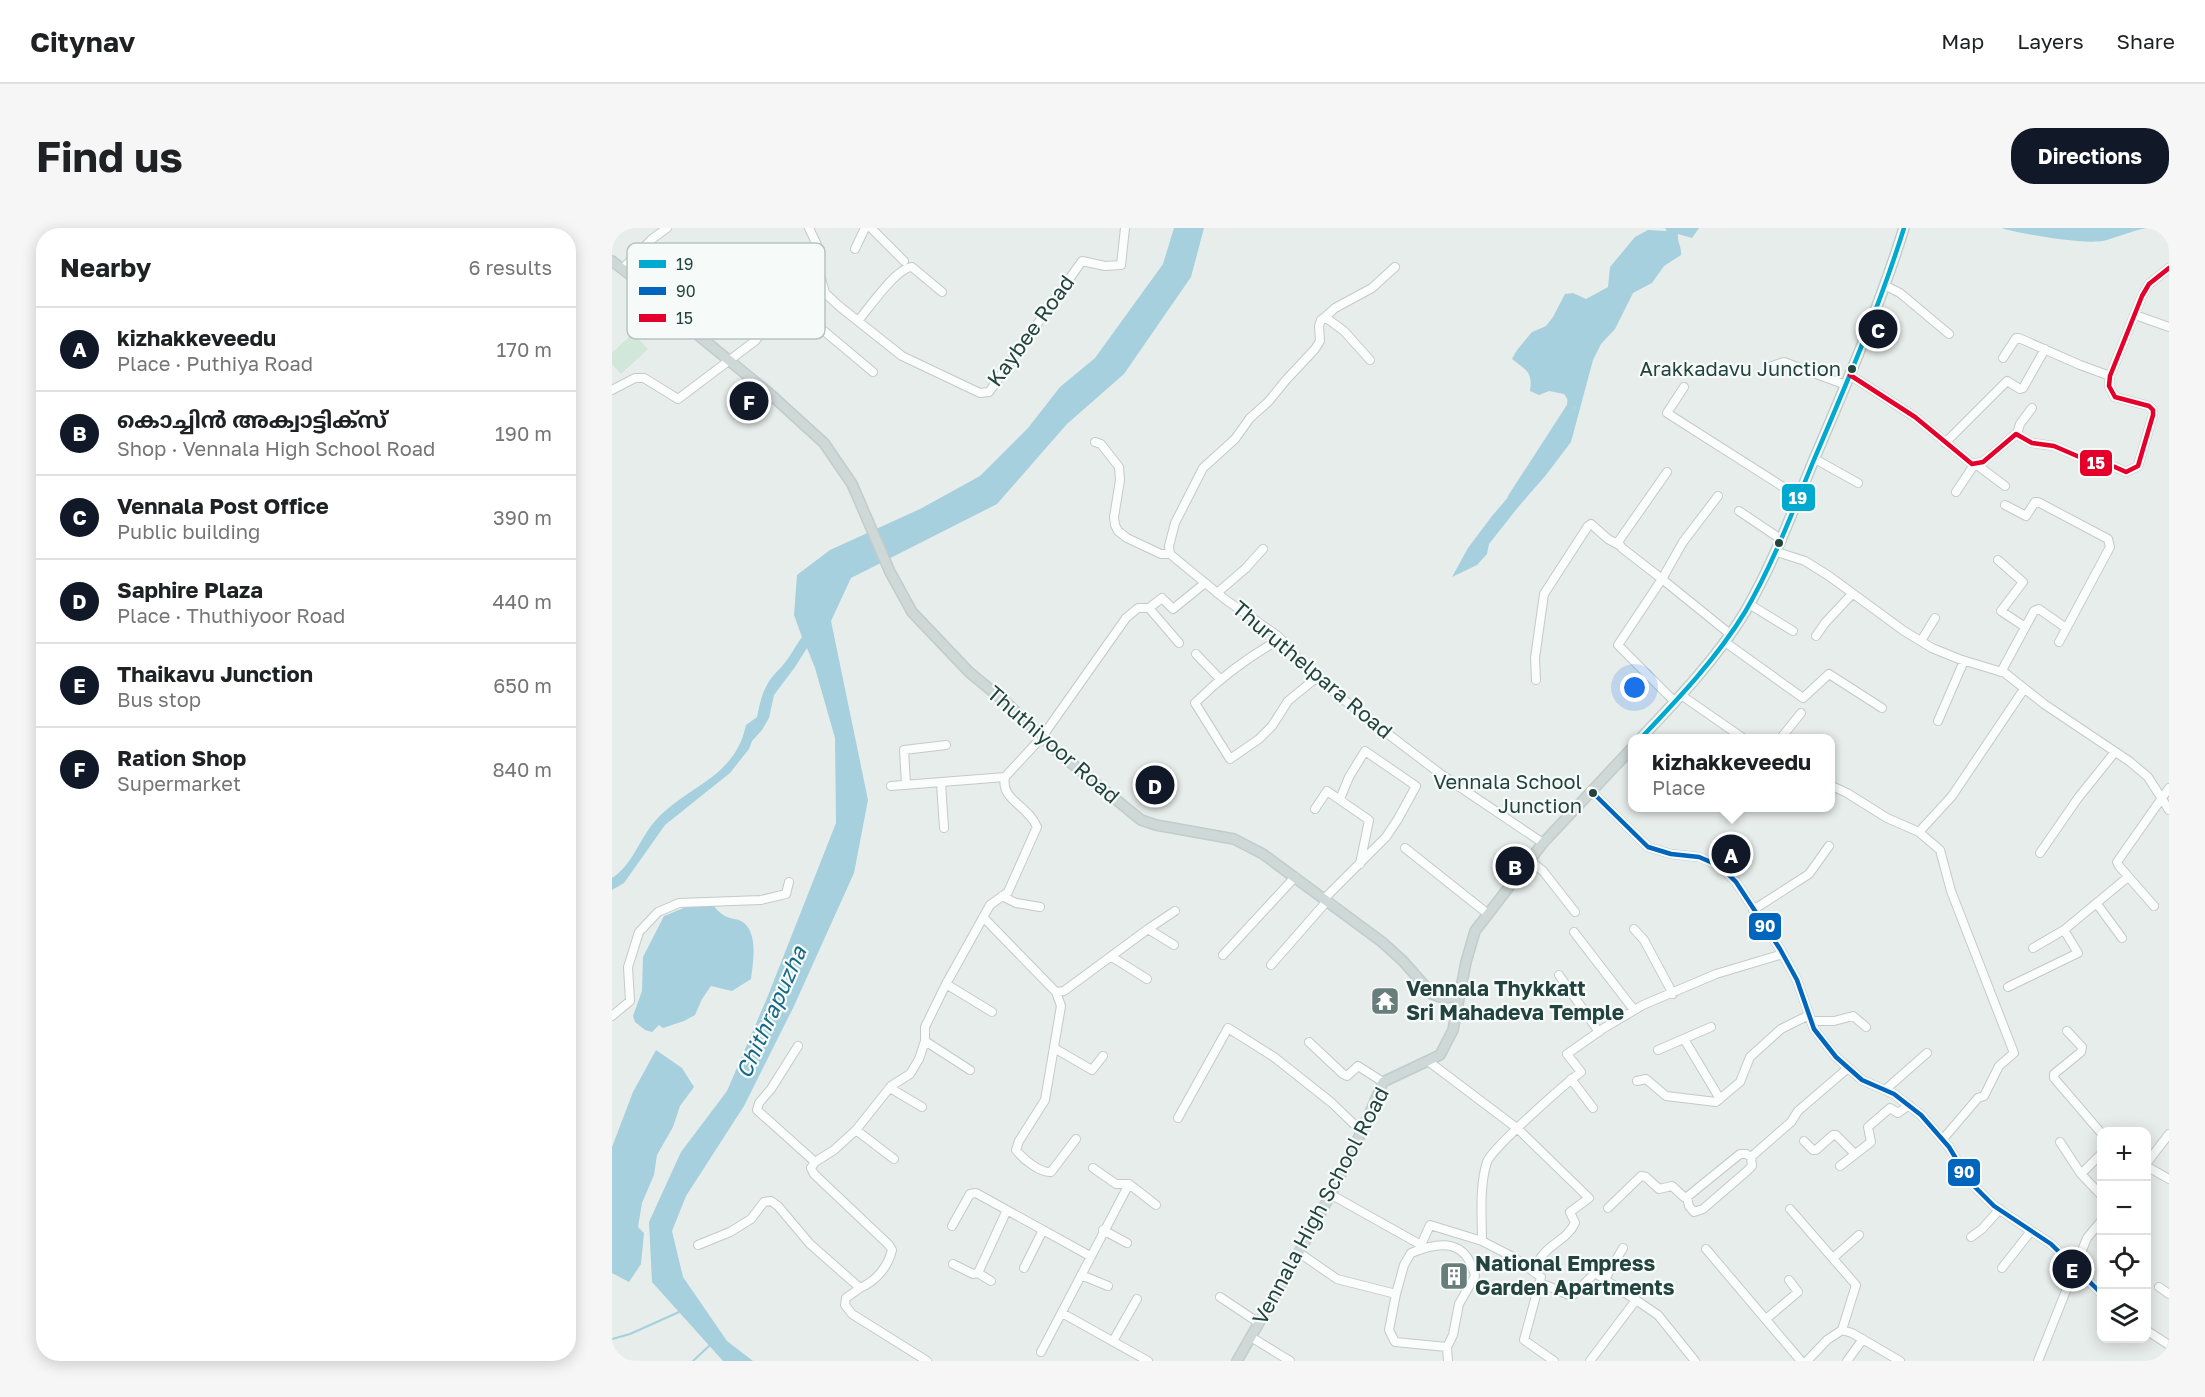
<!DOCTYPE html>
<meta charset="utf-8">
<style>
:root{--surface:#fff;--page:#f6f6f6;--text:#202124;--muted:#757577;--line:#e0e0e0;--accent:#111827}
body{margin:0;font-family:"Golos Text","Noto Sans Malayalam",sans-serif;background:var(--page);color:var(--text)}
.controls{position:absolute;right:18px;bottom:18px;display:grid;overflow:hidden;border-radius:12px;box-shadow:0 3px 15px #0003}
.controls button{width:54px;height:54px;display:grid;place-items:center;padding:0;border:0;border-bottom:2px solid var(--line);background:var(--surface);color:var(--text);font:30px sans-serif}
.you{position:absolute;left:1023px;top:460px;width:21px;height:21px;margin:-15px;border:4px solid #fff;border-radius:50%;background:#1a73e8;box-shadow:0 0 0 9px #1a73e833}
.badge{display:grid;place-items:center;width:39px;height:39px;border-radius:50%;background:var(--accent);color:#fff;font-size:20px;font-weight:700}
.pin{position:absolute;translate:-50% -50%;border:3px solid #fff;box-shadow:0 2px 6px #0006}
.popup{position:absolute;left:1016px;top:506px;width:207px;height:78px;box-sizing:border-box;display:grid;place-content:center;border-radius:12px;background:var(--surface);filter:drop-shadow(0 2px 4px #0005);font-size:20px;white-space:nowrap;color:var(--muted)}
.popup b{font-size:22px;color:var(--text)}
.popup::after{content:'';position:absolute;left:50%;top:100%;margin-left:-12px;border:12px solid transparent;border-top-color:var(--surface)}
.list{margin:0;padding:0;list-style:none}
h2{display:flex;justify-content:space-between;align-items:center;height:78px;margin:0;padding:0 24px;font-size:26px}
h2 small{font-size:20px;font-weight:400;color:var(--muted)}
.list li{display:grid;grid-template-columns:39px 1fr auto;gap:18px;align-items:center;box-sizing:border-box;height:84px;padding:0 24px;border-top:2px solid var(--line)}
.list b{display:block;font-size:22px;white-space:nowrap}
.list p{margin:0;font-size:20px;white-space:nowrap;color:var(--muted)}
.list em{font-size:20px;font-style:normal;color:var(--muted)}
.icon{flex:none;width:33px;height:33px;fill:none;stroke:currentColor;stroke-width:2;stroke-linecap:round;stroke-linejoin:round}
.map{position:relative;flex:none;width:1557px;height:1133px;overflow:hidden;border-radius:24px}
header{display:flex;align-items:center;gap:36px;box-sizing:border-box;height:84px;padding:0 30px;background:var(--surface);border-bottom:2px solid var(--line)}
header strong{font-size:28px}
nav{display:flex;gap:33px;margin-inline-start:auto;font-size:21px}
.intro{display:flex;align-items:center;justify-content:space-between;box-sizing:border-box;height:144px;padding:0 36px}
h1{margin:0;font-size:42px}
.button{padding:15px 27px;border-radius:24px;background:var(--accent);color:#fff;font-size:21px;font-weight:700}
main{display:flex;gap:36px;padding:0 36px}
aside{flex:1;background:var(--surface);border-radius:24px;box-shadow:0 3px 15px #0003}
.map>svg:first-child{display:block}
.green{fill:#d0e7d9}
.water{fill:#a6d0de}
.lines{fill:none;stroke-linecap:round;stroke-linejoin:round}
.stream{stroke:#a6d0de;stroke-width:2}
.canal{stroke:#a6d0de;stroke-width:8}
.minor-casing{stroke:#c4cac8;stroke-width:10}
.major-casing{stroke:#c2ccca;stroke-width:12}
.minor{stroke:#fbfcfc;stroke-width:8}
.major{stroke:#ced8d6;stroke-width:9}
.bus-1-casing{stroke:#f6fbf9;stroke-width:9}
.bus-2-casing{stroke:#f6fbf9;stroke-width:9}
.bus-3-casing{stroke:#f6fbf9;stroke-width:9}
.bus-1{stroke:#00a9ce;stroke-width:4.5}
.bus-2{stroke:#0065bd;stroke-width:4.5}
.bus-3{stroke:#e4002b;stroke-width:4.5}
.bus-dot{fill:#22433e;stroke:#f6fbf9;stroke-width:2}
.labels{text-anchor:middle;stroke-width:4.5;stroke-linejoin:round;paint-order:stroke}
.bus-label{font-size:20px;fill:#22433e;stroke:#f6fbf9;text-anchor:end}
.street-label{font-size:21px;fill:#22433e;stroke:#f6fbf9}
.poi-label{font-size:21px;font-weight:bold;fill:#22433e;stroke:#f6fbf9;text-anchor:start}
.water-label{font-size:22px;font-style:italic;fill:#176885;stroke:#f6fbf9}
.key{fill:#f6fbf9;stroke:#b6c4c1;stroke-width:1.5}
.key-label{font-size:16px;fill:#22433e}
.line-badge{stroke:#f6fbf9;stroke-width:2}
.badge-label{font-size:16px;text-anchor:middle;font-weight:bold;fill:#fff}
</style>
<header>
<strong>Citynav</strong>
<nav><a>Map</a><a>Layers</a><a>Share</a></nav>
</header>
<div class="intro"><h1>Find us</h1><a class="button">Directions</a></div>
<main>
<aside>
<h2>Nearby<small>6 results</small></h2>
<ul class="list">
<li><span class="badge">A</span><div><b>kizhakkeveedu</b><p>Place · Puthiya Road</p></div><em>170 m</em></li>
<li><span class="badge">B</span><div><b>കൊച്ചിൻ അക്വാട്ടിക്സ്</b><p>Shop · Vennala High School Road</p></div><em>190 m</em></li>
<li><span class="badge">C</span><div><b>Vennala Post Office</b><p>Public building</p></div><em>390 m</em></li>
<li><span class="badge">D</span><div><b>Saphire Plaza</b><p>Place · Thuthiyoor Road</p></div><em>440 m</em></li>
<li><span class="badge">E</span><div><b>Thaikavu Junction</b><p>Bus stop</p></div><em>650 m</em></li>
<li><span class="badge">F</span><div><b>Ration Shop</b><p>Supermarket</p></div><em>840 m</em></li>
</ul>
</aside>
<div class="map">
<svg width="1557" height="1133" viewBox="0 0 1557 1133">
<rect width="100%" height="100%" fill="#e7edeb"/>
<path class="green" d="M21 105 36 121 9 146 0 136V125Z"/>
<path class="water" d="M562 0H592L579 49 512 146 455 196 385 276 239 350 219 393 256 572 242 645 182 778 132 878 74 968 60 1003 71 1049 115 1113 141 1133H111L40 1054 37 994 69 924 115 863 155 770 224 595 223 510 203 440 195 420 183 439 162 467 157 490 150 502 140 513 137 521 118 545 53 597 12 655 0 662V650C21 637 28 609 44 592 76 557 123 550 134 497L145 489C148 474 151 460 161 448 164 444 168 441 171 437 179 428 183 418 190 409L182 387 185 347 218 322 308 281 368 248 416 200 448 159 483 130 551 36Z
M1053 0H1087L1080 10 1066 6C1065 14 1070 19 1069 27L1052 38 1040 55 1021 65 1003 101 989 116 981 132 959 214 934 247 907 278 877 316 875 326 865 337 840 349 856 320 880 288 922 239 958 184 963 180 962 174 956 172 952 166 937 163 927 167 918 163C921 144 914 142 900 131L905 122 920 104 934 98 941 89 953 66 961 65 974 71 996 59 998 39 1023 9 1036 2 1055 3Z
M1389 0H1534C1520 3 1508 8 1495 12 1475 18 1410 6 1389 0Z
M101 677C105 682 110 687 115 689 120 691 125 691 129 693 147 703 141 734 139 751L120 763 99 758 90 771 83 787 72 793 51 800 47 797 40 804 33 802 23 794 21 788 30 763 31 729 52 688 74 679Z
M44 822 70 840 82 859 68 878 61 899 45 927 42 947 30 975 26 999 32 1005 29 1036 17 1054 0 1045V919L21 864Z"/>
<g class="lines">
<path class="stream" d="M0 1111 18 1106 67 1084
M81 1133 98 1117"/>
<path class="canal" d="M900 269 959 178 960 164"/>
<g class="minor-casing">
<path id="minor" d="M259 0 292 33
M243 21 253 0
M203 28 213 65 227 78 290 128 368 165 377 164 470 33 493 38 509 37 513 0
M10 41 40 11 55 0
M1274 58 1288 65 1337 106
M44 67 78 38
M175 72 261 144
M1523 87 1557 99
M713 89 723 80 760 60 783 39
M246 93C257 80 284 40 300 39L330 64
M1391 130 1404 110H1407L1468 137 1498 148
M758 132 732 103 713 89 709 92 707 98 708 113 703 121 674 152 656 174 638 190 623 211 591 240 563 295 557 318 558 326 614 372 666 408 704 450 759 493 830 547 931 615
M1157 139 1172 134 1234 157
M1238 147 1303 189 1360 236 1371 234 1404 206 1420 215 1442 218 1479 234 1503 239 1514 244 1526 238 1541 187V182L1537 178 1503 169 1497 158 1498 148 1530 68 1537 56 1557 40
M1072 159 1055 185 1187 269
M0 162 23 150H32L66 171 143 113 170 80 194 36 203 28 205 17 197 0
M1405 206 1408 196 1420 180
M483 214 489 216 507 239 508 252 502 289 503 297 506 303 515 310 549 326H558
M1333 215 1395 153 1408 161 1411 160 1433 121
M1203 231 1246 255
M1365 237 1393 258
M1055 244 1006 314 1010 320 1050 351 1006 417 1063 474
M1344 264 1362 237
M1106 268 1071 314 1050 351 1118 406
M1393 277 1414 288 1423 274H1426L1496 311 1498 319 1447 414
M1127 283 1170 312
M1165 324 1193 333 1217 348 1292 403 1320 420 1347 431 1393 445 1432 476 1517 533 1536 549 1557 582
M1386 332 1411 354 1389 383 1413 399
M605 365 634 340 651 321
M1137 376 1181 403
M537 380 550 370 561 381 593 355
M1204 408 1213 395 1240 366
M668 411C636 429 609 449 583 475L618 531 647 511 660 498 676 473 704 450
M1309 413 1323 390
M1113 414 1191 470 1217 446 1270 480
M584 426 608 451
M1389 444 1422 383 1427 381 1454 400
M924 452 923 430 932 366 976 298 979 296 996 311 1007 317
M1069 467 1131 510
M1326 493 1352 433
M1169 510 1189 485
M329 555 332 600
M294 556 292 522 334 517
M1218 557 1235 565 1275 590 1307 604 1340 568 1412 461
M279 558 393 549
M979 563 1036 619 1059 626 1087 629 1108 638 1124 654 1168 721 1185 752 1202 801 1224 829 1250 852 1282 866 1309 887 1337 919 1358 954 1382 978 1439 1016 1490 1066
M703 581 715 563 757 592 748 636
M1307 604 1328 622 1339 663 1402 825 1387 838 1372 868 1366 870 1331 911
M793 620 876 686
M1428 625 1466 570 1503 524
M917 632 931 643 963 684
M1117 647 1132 632
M390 668 404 675 428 679
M712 671 774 609 786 591 804 558 753 523 737 549 728 571
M1485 676 1510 710
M1542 678 1507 638 1505 634 1557 560
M1141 682 1197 646 1217 618
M371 689 444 764 449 778 433 872 407 913 404 922C411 931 428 945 439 944L464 911
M536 701 563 683
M1022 701 1032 712 1061 766
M962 704 1022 782
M1421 720 1452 702 1516 649
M611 727 683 649
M500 729 535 751
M659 737 715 673
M947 747 987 804
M334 756 380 784
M1396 759 1466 725 1452 702
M444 764 452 763 536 701 562 717
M0 788 18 773 16 739 27 704 46 684 67 675 149 672 174 666 177 654
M1199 793H1222L1241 788 1254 799
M1455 803 1470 819 1469 824 1442 846V850L1490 906
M1072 811 1108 871
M313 813 358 842
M697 814 731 846 735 848 746 838 771 854
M186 818 159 861 147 875 145 882 203 934
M442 820 480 842 491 828
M1046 822 1099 799
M816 833 906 901 977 970 958 984 963 995C955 1012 935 1017 928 1031 925 1035 925 1040 923 1045
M959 851 981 880
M1025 853 1034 851 1054 868 1104 874 1128 854 1138 829 1169 801 1197 787
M278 860 310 879
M1273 862 1315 825
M566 890 616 800 662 829 720 875 751 905
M244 902 282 931
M1192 913 1201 922H1204L1221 907H1224L1243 926
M1448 914 1469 946 1490 968
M1534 936 1557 906
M1228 938 1259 914 1256 899 1278 880 1286 885 1297 877
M1534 938 1557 951
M481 940 504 956H517L544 977
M1469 946 1489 926
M718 966 809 1017 818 997 870 1013
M1075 969 1077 978 1082 984 1091 981 1135 943 1140 938 1139 929
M996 980 1029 948 1034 949 1047 961 1060 958 1072 969H1075L1128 926H1134L1139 929 1179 894 1186 883 1236 840
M1178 981 1244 1057 1230 1102
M340 998 358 966 364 965 478 1028
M491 1002 515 1015
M1359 1009 1370 1001 1388 981
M86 1017 118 1004 139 991 152 974 159 973 166 978 198 1016 248 1060C264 1053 276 1039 280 1022L277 1017 202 946 199 940 203 934 222 922 244 902 279 858 298 846 307 831 313 813V799L334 756 378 677 396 664 425 599C416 577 388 572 393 549L430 509 514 390 526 380H537L567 415
M1094 1021 1189 1133
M686 1024 725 1051 784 1066 777 1102 783 1114 835 1119
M1221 1030 1247 1007
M341 1036 361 1046 366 1045 395 982
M412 1040 431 1002
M1390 1040 1419 1003
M366 1045 379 1053
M469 1047 496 1058
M993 1051 1011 1020
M928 1055 960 1068 983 1045 1024 1072
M1547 1059 1557 1066
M248 1060 234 1070 233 1077 240 1086 315 1133
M784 1066 792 1037 799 1025C829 1013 854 1011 863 1048L847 1076 841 1107 835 1119 836 1133
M608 1069 647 1095
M450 1085 536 1133
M1154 1091 1186 1064 1177 1052
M1534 1102 1557 1117
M639 1109 678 1133
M501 1113 525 1071
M429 1124 517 956
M942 1133 912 1112 929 1049 901 1029 870 1013C870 988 867 959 875 934 880 920 954 855 969 844L955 826 992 800 1031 777 1104 746 1171 726
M978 1133 1024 1072 1046 1087 1083 1133
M1195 1133 1215 1112 1230 1102 1240 1105 1288 1133
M1235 1133 1251 1111
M1426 1133 1475 1010 1490 992"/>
</g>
<g class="major-casing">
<path id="major" d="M0 33 39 63 70 94 157 165 212 215 240 256 278 344 300 384 357 444 397 477 448 526 529 592 544 597 622 611 651 626 770 714 791 733 820 766 831 770 848 768
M1029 510C1066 471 1105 430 1133 384 1161 336 1180 285 1201 234 1234 157 1267 80 1292 0
M625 1133C677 1042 732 951 771 854L828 827 841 802 854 734 863 703 931 615 1020 520"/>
</g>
<use href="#minor" class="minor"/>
<use href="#major" class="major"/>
<g class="bus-1-casing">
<path id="bus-1" d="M1029 510C1066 471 1105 430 1133 384 1161 336 1180 285 1201 234 1234 157 1267 80 1292 0"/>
</g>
<g class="bus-2-casing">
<path id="bus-2" d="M979 563 1036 619 1059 626 1087 629 1108 638 1124 654 1168 721 1185 752 1202 801 1224 829 1250 852 1282 866 1309 887 1337 919 1358 954 1382 978 1439 1016 1490 1066"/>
</g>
<g class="bus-3-casing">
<path id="bus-3" d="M1238 147 1303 189 1360 236 1371 234 1404 206 1420 215 1442 218 1479 234 1503 239 1514 244 1526 238 1541 187V182L1537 178 1503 169 1497 158 1498 148 1530 68 1537 56 1557 40"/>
</g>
<use href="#bus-1" class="bus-1"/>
<use href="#bus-2" class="bus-2"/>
<use href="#bus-3" class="bus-3"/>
</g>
<defs>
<g id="temple-square" transform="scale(1.5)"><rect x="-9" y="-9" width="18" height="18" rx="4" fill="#677e7b" stroke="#f6fbf9"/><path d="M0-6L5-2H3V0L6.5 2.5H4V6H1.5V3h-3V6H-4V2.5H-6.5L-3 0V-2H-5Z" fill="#fff"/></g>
<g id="building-square" transform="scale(1.5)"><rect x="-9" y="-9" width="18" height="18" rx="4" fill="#677e7b" stroke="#f6fbf9"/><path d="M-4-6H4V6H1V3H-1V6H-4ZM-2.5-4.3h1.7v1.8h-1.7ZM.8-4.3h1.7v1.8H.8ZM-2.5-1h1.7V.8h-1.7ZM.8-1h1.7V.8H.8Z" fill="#fff"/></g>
</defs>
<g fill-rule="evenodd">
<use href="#temple-square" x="773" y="773"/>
<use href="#building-square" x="842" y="1048"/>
</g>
<g class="bus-dot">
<circle cx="1240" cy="141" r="5"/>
<circle cx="1167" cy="315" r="5"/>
<circle cx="981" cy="565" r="5"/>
</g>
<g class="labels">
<g class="bus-label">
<text x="1229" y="148">Arakkadavu Junction</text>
<text x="970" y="561">Vennala School<tspan x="970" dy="24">Junction</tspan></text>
</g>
<g class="street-label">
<text transform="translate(419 103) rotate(-54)" y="7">Kaybee Road</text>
<text transform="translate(700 442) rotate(40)" y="7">Thuruthelpara Road</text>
<text transform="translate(441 517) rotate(41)" y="7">Thuthiyoor Road</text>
<text transform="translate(709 978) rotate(-62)" y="7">Vennala High School Road</text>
</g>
<g class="poi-label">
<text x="794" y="768">Vennala Thykkatt<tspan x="794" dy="24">Sri Mahadeva Temple</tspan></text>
<text x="863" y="1043">National Empress<tspan x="863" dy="24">Garden Apartments</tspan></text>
</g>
<g class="water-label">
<text transform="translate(159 784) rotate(-66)" y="8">Chithrapuzha</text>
</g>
</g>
<rect x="15" y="15" width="198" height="96" rx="9" class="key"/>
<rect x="27" y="32" width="27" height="8" fill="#00a9ce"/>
<rect x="27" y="59" width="27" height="8" fill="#0065bd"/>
<rect x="27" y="86" width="27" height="8" fill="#e4002b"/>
<g class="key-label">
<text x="64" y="42">19</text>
<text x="64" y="69">90</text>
<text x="64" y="96">15</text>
</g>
<g class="line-badge">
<rect x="1467" y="221" width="34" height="28" rx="6" fill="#e4002b"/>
<rect x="1169" y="255" width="35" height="29" rx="6" fill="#00a9ce"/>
<rect x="1136" y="684" width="34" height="29" rx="6" fill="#0065bd"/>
<rect x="1335" y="930" width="34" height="29" rx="6" fill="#0065bd"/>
</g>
<g class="badge-label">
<text x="1484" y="241">15</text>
<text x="1186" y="276">19</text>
<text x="1153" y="704">90</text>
<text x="1352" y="950">90</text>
</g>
</svg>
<div class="controls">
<button>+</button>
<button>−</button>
<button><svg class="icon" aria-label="locate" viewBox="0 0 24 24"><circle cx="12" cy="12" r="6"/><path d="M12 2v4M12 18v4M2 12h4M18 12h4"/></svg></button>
<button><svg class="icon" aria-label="layers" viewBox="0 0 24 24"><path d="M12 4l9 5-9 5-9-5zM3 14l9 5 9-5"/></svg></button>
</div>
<div class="you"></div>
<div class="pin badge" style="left:1119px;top:626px">A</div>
<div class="popup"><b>kizhakkeveedu</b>Place</div>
<div class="pin badge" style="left:903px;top:638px">B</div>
<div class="pin badge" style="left:1266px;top:101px">C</div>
<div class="pin badge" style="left:543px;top:557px">D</div>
<div class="pin badge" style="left:1460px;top:1041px">E</div>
<div class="pin badge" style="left:137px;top:173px">F</div>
</div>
</main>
